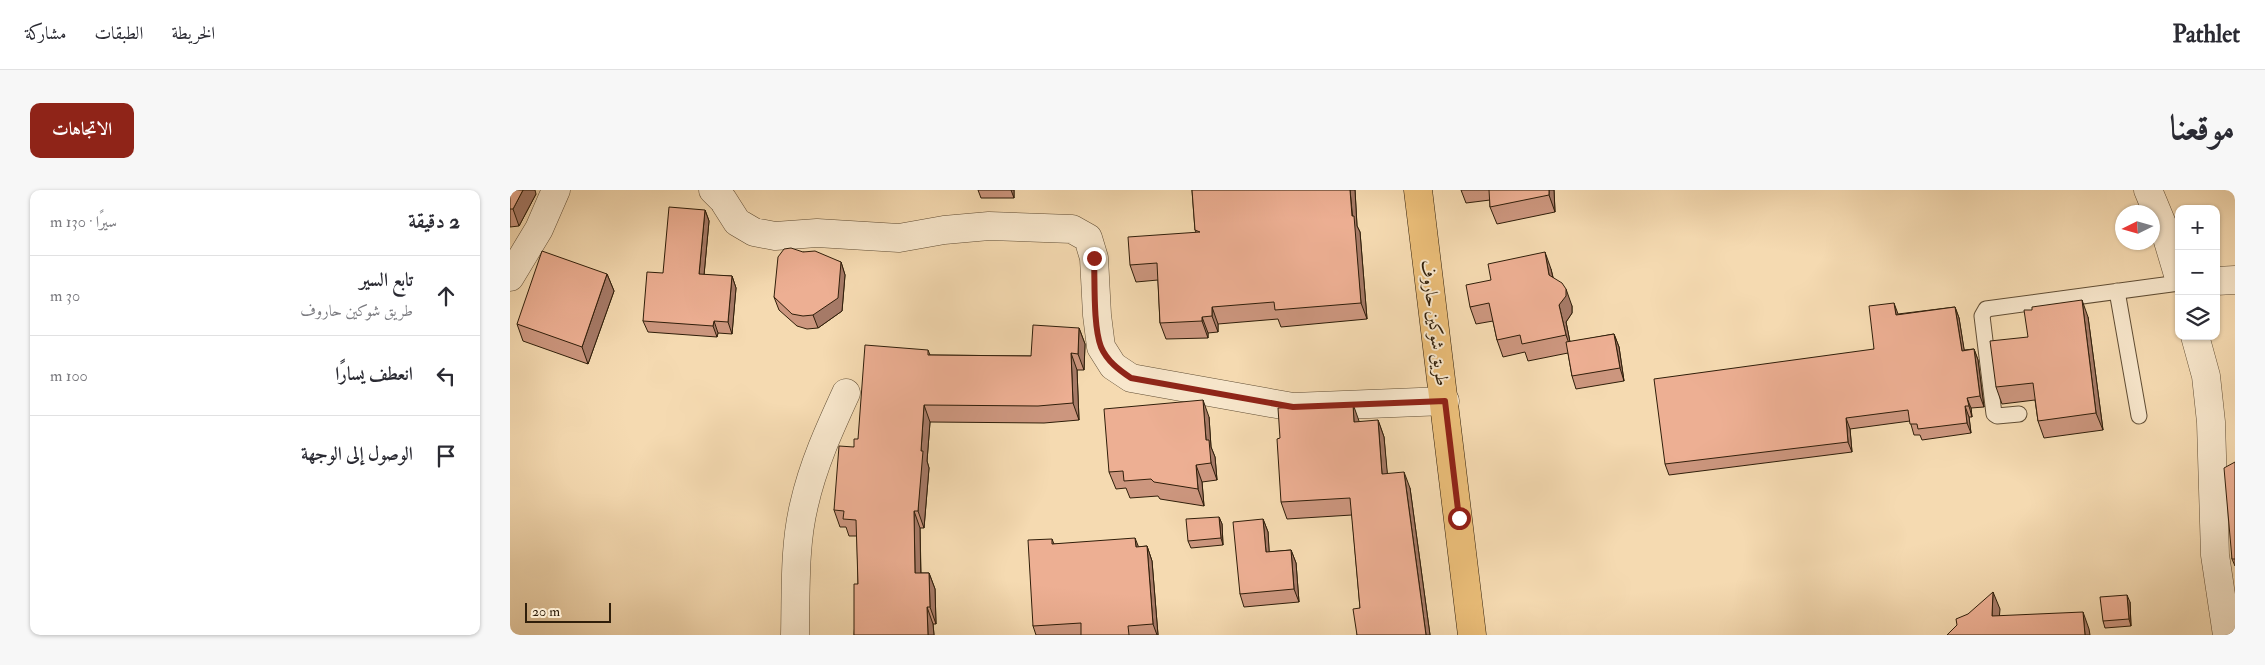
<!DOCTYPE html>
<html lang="ar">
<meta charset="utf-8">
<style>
:root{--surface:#fff;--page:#f7f7f7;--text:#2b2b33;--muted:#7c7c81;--line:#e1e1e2;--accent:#8f2418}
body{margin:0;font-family:"IM FELL Double Pica",Amiri,serif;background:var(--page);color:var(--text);direction:rtl}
.controls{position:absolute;right:15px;top:15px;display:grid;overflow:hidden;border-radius:10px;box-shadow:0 1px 4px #0004}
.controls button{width:45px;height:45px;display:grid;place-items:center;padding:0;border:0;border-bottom:1px solid var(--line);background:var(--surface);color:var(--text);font:25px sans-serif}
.compass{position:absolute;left:1605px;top:15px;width:45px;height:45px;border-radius:50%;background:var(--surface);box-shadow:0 1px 4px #0004;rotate:265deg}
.scale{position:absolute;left:15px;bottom:12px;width:86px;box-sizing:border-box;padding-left:5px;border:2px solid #2f1e0a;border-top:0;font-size:14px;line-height:18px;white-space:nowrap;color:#2f1e0a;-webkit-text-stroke:4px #f8e7cc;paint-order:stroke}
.stop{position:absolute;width:15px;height:15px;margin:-11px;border:4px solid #8f2418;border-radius:50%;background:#fff}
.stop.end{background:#8f2418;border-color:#fff;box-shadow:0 1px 5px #0008}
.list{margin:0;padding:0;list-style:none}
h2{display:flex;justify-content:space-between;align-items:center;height:65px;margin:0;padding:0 20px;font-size:21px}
h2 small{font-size:16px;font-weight:400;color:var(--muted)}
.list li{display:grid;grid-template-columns:32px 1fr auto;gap:15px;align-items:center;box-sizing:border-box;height:80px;padding:0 20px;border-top:1px solid var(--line)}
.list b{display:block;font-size:19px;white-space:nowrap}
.list p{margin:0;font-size:16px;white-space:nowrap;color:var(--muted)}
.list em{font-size:16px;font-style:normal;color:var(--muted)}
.icon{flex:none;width:28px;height:28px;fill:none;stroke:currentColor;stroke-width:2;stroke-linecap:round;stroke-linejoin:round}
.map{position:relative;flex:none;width:1725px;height:445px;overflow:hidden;direction:ltr;border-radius:10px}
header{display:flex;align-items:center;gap:30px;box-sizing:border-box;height:70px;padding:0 25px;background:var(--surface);border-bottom:1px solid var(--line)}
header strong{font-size:24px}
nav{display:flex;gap:28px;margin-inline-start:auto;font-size:18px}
.intro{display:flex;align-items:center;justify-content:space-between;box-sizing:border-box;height:120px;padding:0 30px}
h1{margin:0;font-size:35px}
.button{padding:12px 22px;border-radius:10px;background:var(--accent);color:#fff;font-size:18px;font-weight:700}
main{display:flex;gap:30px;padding:0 30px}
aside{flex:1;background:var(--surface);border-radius:10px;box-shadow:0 1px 4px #0004}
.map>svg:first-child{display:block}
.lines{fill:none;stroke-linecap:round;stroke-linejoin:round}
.service-casing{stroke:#604d34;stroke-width:17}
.minor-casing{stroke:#604d34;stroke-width:29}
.primary-casing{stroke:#2f1e0a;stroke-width:29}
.service{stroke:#f8e7cc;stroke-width:15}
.minor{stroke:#f8e7cc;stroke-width:28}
.primary{stroke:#eabd78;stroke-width:28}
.wall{fill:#cc967e;stroke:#2f1e0a}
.shaded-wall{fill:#a67a67;stroke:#2f1e0a}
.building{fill:#edaf93;stroke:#2f1e0a}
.route{stroke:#8f2418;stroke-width:6}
.labels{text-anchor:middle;stroke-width:4;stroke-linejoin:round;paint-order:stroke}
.street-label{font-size:18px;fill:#2f1e0a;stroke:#f8e7cc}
</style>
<header>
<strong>Pathlet</strong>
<nav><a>الخريطة</a><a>الطبقات</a><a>مشاركة</a></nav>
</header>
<div class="intro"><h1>موقعنا</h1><a class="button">الاتجاهات</a></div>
<main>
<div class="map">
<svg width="1725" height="445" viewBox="0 0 1725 445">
<rect width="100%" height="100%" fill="#f5dab1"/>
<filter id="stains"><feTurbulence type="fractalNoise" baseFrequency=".004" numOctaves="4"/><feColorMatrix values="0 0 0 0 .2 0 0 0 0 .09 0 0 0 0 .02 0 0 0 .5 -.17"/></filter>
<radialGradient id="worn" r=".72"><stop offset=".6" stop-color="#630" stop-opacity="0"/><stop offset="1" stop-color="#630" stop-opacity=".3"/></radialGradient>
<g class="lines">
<g class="service-casing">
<path id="service" d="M1607 101 1629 226
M1509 224 1487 226 1484 224 1472 126 1476 119 1669 93"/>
</g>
<g class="minor-casing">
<path id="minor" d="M203 0 213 10 227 32 244 42 265 46 307 43 389 48 434 40 479 36 562 39 578 48 584 68 587 125 591 157 603 176 621 188 783 217 935 211
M1638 0 1655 41 1669 88
M0 87 29 39 46 0
M1706 91 1725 90
M1685 146 1696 186 1701 232 1705 365 1717 445
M285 445C286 402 284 356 294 315 303 275 319 240 336 203"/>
</g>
<g class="primary-casing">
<path id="primary" d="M908 0 962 445"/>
</g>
<use href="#service" class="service"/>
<use href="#minor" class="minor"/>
<use href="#primary" class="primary"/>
</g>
<path class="wall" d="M0 0 26 4 9 36 0 37Z
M468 0H504V8H471Z
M682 0H845L847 36 850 42 857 129 771 137 768 129 708 134V142L698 143V148L656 149 650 133 648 90 626 92 620 75 686 42 685 40Z
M951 0H1044L1045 22 987 34 980 17V10L956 13Z
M195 20 199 31 194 85 222 86 226 98 222 144 208 143 207 147 138 142 133 131 153 83Z
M293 62 331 72 335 85 332 121 308 138 297 139 287 136 269 120 264 107Z
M1041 79 1043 87 1062 116V123L1056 132 1060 152 1104 144 1109 157 1114 191 1066 199 1062 186 1058 163 1018 171 1015 162 993 167 987 150 983 131 966 134 960 117Z
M97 84 104 101 78 174 13 151 7 134Z
M1445 117 1449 128 1454 160 1464 159 1468 170 1474 217 1461 218 1462 227H1459L1461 243 1412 250 1410 245H1404L1400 231 1340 239 1342 262 1159 285 1155 274 1364 159 1388 124Z
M1578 127 1593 240 1534 248 1528 231 1525 210 1492 214 1486 197 1518 147Z
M569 138 575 154 574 180H567L569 230 534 233 420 232 417 271 419 278 414 338H410L411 383H419L425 399 426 434H423L424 445H344L348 394 347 346H339L336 337H330L324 320 344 257 348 249 418 160 420 165 521 166Z
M699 227 701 257 705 267 707 290 692 292 694 316 650 309 648 306 620 308 616 298 606 299 599 282Z
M868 230 874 247 877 284 900 298 920 445H847L850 418 842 325 777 329 771 312Z
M1725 272V376L1722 369Z
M709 327 712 334 713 355 681 358 678 351Z
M753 329 758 342 759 362 781 360 786 373 789 412 734 417 730 404Z
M542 349 544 354 629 357 637 356 642 371 648 445H526L523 436Z
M1620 412 1621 436 1595 438 1593 431Z"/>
<path class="shaded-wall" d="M13 0H25L26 4 9 36 3 19Z
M501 0H504V8Z
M840 0H845L847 36 850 42 857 129 851 113Z
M1039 0H1044L1045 22 1039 5Z
M195 20 199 31 193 96 189 84Z
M1035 62 1041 79 1046 102 1039 85Z
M331 72 335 85 332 121 308 138 303 125Z
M97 84 104 101 78 174 72 157Z
M222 86 226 98 222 144 218 132Z
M1056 99 1062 116V123L1056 132 1062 162 1056 145 1049 115Z
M1572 110 1578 127 1593 240 1586 223Z
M1384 113 1388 124 1390 135 1386 125Z
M702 117 708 134V142L702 126Z
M1445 117 1449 128 1456 171 1452 161Z
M692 127 698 143V148L692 131Z
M204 131 208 143 207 147 203 136Z
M569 138 575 154 574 180 568 164Z
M1104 144 1109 157 1114 191 1110 178Z
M1464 159 1468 170 1474 217 1470 206Z
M561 163 567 180 569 230 563 213Z
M1457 208 1461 218 1462 227 1459 216Z
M693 210 699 227 701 257 705 267 707 290 701 273 696 250Z
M843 214 849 231 850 249 844 232Z
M414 215 420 232 417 271 419 278 414 338 408 321 411 261Z
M1455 216 1459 227 1461 243 1457 233Z
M1336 228 1340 239 1342 262 1338 252Z
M868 230 874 247 879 301 872 284Z
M686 275 692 292 694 316 688 299Z
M894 282 900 298 920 445H916Z
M404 321 410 338 411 400 405 383Z
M709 327 712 334 713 355 711 348Z
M753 329 758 342 760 375 756 362Z
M625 348 631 363 626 357Z
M637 356 642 371 648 445H647L643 434Z
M781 360 786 373 789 412 784 399Z
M419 383 425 399 426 434 420 417Z
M1483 402 1490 419 1488 443 1482 426Z
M1617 405 1620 412 1621 436 1619 429Z
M417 417 423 434 424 445H418Z
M1573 422 1579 439 1580 445H1575Z"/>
<path class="building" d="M0 0H13L3 19H0Z
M682 0H840L842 26H844L851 113 765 120 764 112 702 117V126L692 127V131L650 133 647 73 620 75 618 47 690 42 685 40Z
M979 0H1039V5L980 17Z
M159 17 195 20 189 84 222 86 218 132 204 131 203 136 133 131 137 82 153 83Z
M281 58 293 62 305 61 331 72 328 108 303 125 293 126 282 124 264 107 268 67 274 59Z
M32 61 97 84 72 157 7 134Z
M1035 62 1039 85 1052 93 1056 99V106L1049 115 1056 145 1012 154 1010 145 987 150 979 113 960 117 956 95 981 90 978 74Z
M1572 110 1586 223 1528 231 1523 193 1486 197 1480 151 1518 147 1514 120H1522V117Z
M1384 113 1386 125 1445 117 1452 161 1464 159 1470 206 1457 208 1459 216H1455L1457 233 1408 239 1407 234H1400L1398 220 1336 228 1338 252 1155 274 1144 189 1364 159 1359 116Z
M523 135 569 138 568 164 561 163 563 213 528 216 414 215 411 261H413L408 321H404L405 383H419L420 417H417L418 445H344V394H348L346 330 333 329 334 321 324 320 329 256 344 257V249H348L355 155 418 160V165L521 166Z
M1104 144 1110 178 1062 186 1056 152Z
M693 210 696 250H699L701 273 686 275 688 299 644 292 641 289 614 291 613 281 599 282 594 219Z
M843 214 844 232 868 230 872 284 894 282 916 445H847L843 419 850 418 840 308 771 312 767 249 770 248 768 218Z
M1725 272V369H1722L1714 278Z
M709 327 711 348 678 351 676 329Z
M753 329 756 362 781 360 784 399 730 404 723 332Z
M625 348 626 357 637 356 643 434 618 436 619 445H571V433L523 436 518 350 542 349V354Z
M1483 402 1482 426 1573 422 1575 445H1437L1447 435 1446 429 1458 424Z
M1617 405 1619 429 1593 431 1590 407Z"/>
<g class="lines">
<path class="route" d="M584 68C585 92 583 136 591 157 597 171 609 180 621 188L783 217 935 211 949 328"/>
</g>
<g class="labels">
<g class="street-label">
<text transform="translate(925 133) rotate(83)" y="6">طريق شوكين حاروف</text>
</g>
</g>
<rect width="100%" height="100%" filter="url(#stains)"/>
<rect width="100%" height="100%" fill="url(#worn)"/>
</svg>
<div class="controls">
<button>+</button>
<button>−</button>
<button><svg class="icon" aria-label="layers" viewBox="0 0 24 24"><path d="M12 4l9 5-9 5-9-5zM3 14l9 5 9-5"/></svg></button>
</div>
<svg class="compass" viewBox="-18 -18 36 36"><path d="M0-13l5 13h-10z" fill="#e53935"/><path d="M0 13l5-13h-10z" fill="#7c7c81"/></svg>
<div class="scale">20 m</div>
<div class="stop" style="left:949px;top:328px"></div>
<div class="stop end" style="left:584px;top:68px"></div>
</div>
<aside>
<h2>2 دقيقة<small>سيرًا · 130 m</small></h2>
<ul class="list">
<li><svg class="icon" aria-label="ahead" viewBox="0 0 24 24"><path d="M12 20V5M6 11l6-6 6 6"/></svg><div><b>تابع السير</b><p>طريق شوكين حاروف</p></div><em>30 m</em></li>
<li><svg class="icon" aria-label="left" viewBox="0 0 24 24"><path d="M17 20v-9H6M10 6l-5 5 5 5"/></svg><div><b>انعطف يسارًا</b></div><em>100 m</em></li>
<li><svg class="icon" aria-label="arrive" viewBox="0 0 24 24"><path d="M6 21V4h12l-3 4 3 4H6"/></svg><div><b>الوصول إلى الوجهة</b></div></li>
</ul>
</aside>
</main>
